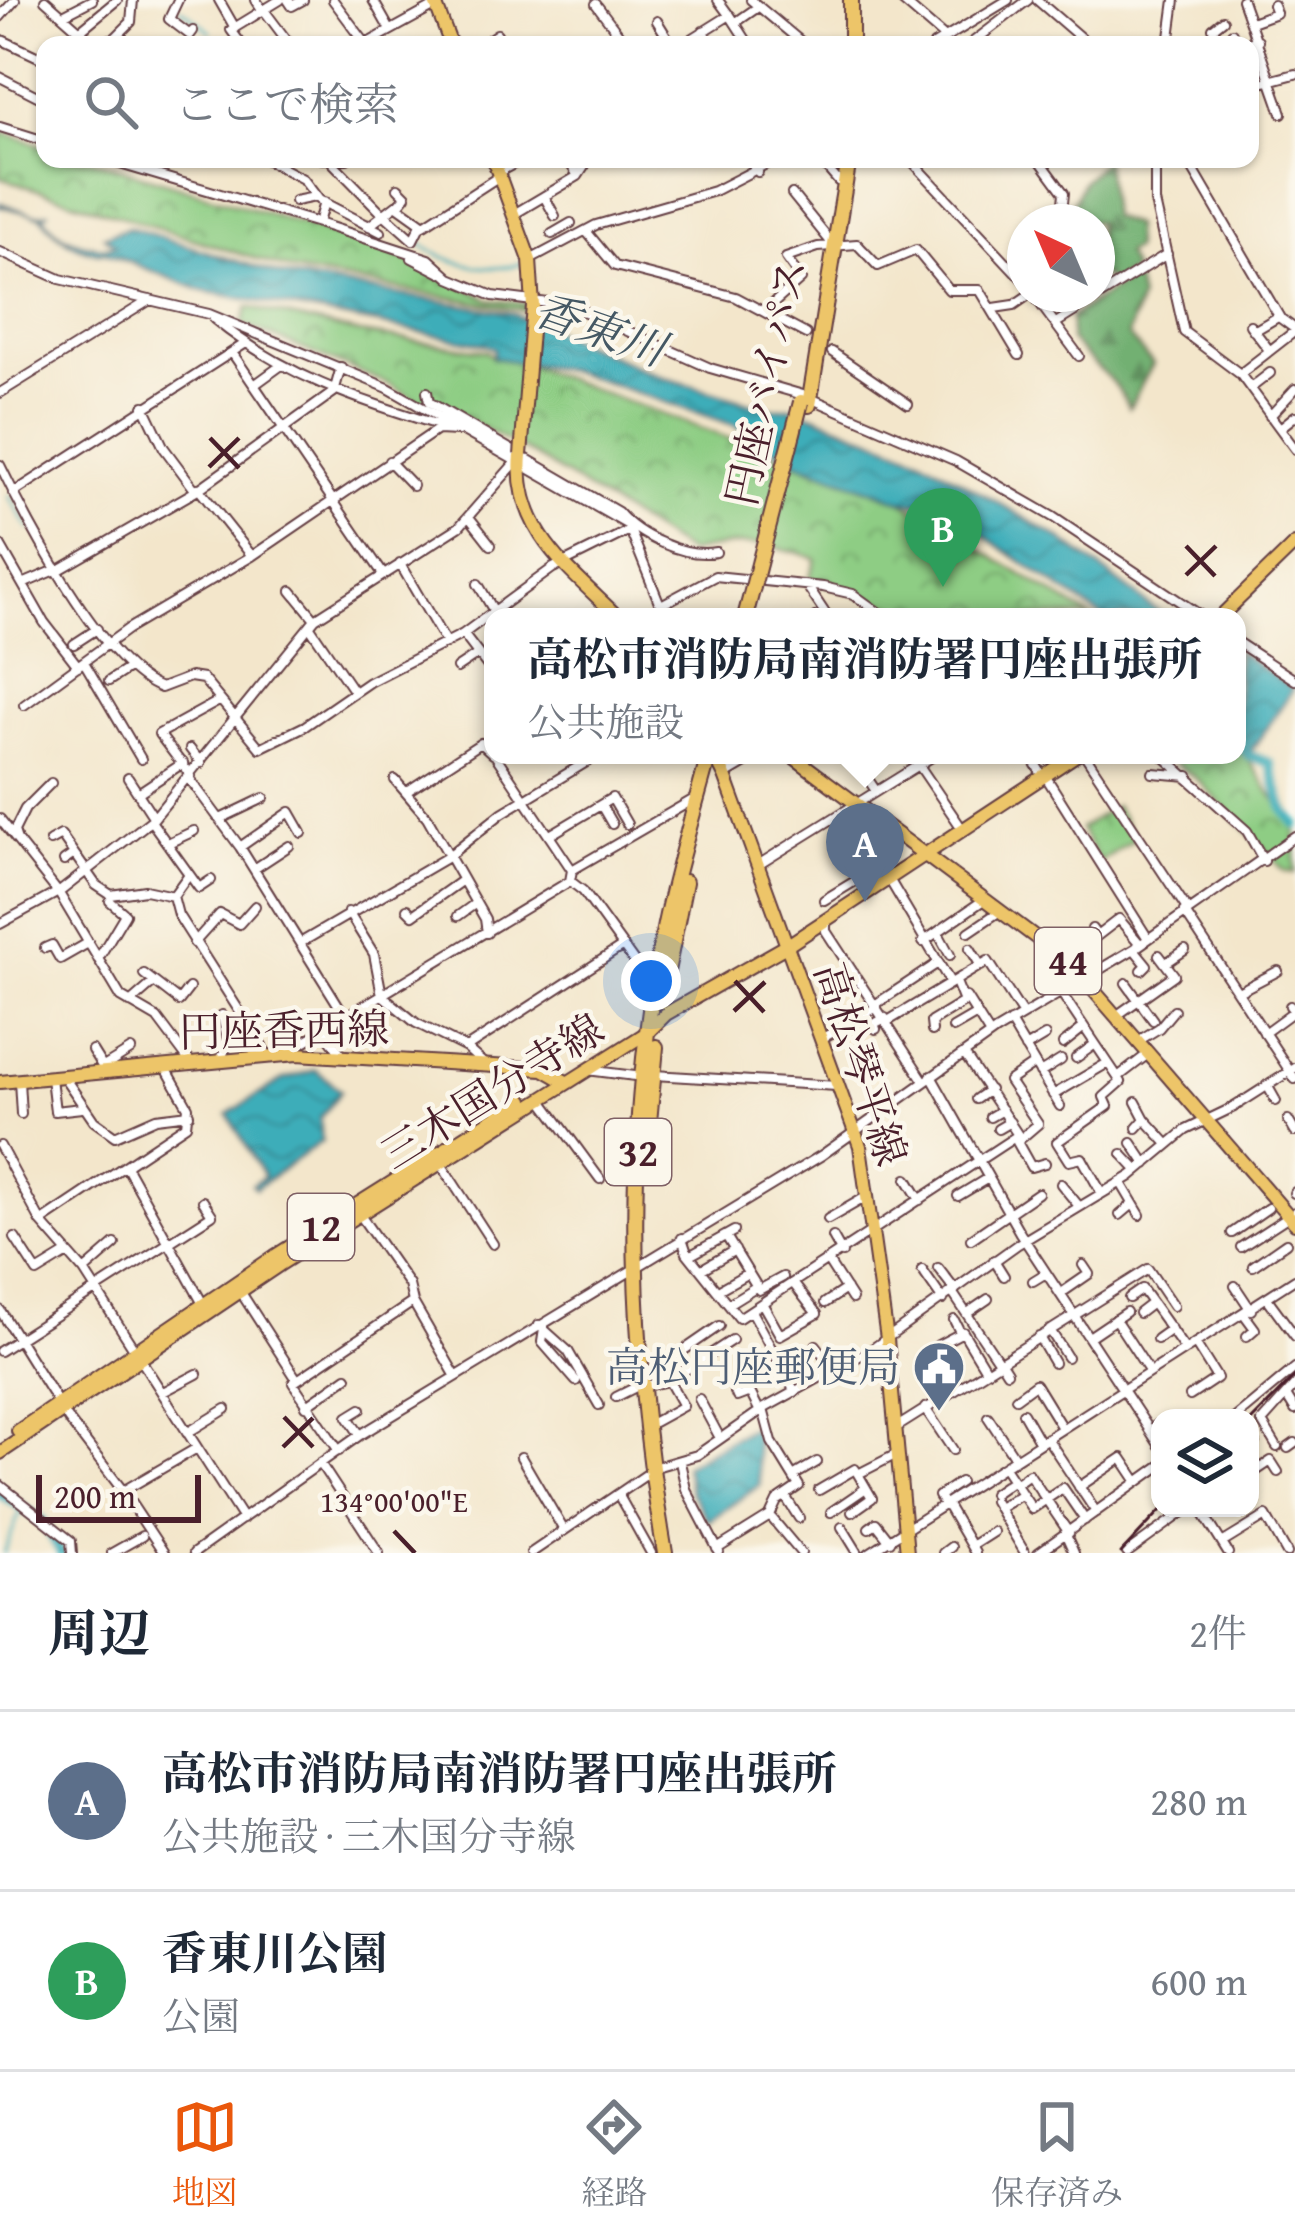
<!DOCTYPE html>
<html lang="ja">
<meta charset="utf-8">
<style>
:root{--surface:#fff;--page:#f6f6f7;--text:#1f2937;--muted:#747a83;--line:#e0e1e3;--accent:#ea580c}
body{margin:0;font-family:"Gentium Book Plus","Noto Serif JP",serif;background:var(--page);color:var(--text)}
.controls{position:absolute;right:36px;bottom:36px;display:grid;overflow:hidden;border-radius:24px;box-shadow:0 3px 9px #0004}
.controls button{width:108px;height:108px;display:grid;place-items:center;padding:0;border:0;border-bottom:3px solid var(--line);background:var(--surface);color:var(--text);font:60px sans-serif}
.compass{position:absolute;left:1007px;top:204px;width:108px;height:108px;border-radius:50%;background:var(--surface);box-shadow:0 3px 9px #0004;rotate:316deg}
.scale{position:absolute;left:36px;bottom:30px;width:165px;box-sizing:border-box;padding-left:12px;border:6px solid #4a1f2b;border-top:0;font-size:33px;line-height:42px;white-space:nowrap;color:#4a1f2b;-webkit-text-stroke:9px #fbf7ec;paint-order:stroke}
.you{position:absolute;left:651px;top:981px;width:42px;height:42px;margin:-30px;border:9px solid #fff;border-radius:50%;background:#1a73e8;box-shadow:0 0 0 18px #1a73e833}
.badge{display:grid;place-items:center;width:78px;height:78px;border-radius:50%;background:var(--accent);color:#fff;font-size:39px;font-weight:700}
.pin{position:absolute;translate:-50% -99px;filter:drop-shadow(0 3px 6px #0008)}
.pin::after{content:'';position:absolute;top:63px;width:42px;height:36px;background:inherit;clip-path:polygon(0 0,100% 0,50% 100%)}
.popup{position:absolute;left:484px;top:608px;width:762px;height:156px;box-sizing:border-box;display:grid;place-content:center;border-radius:24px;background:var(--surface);filter:drop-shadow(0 3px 9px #0005);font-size:39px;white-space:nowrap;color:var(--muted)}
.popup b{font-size:45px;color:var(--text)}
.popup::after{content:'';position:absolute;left:50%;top:100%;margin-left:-24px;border:24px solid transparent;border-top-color:var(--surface)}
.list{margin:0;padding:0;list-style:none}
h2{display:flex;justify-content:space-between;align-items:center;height:156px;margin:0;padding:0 48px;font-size:51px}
h2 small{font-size:39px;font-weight:400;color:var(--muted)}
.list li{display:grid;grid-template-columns:78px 1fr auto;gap:36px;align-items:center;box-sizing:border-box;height:180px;padding:0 48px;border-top:3px solid var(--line)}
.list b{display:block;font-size:45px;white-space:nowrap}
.list p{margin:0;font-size:39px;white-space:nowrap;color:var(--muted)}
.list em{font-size:39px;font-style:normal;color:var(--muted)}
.icon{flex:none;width:66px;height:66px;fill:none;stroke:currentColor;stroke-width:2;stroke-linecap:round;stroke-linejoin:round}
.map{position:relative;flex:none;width:1295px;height:1553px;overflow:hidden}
.search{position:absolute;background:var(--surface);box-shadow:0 3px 9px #0004;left:36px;right:36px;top:36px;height:132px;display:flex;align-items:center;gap:30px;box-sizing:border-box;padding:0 42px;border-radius:24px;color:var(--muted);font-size:45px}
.sheet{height:516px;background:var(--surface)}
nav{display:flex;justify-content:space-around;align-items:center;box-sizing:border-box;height:168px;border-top:3px solid var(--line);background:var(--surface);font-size:33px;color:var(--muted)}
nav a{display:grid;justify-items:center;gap:6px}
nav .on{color:var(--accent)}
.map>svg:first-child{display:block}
.forest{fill:url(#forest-firs);stroke:#5e684e;stroke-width:3}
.park{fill:url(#park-crowns);stroke:#6c7658;stroke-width:3}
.water{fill:url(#water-waves);stroke:#446672;stroke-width:3}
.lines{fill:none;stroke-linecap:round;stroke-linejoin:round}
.stream{stroke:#3dadb9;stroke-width:3}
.river{stroke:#3dadb9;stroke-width:10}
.minor-casing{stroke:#633d43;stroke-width:12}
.major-casing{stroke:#633d43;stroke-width:16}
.highway-casing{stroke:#633d43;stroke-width:18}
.minor{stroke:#fff;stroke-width:8}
.major{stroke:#edc569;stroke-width:12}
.highway{stroke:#edc569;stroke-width:14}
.rail{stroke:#4a1f2b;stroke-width:3}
.major-bridge-casing{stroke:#633d43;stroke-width:16;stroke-linecap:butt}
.highway-bridge-casing{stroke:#633d43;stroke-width:18;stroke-linecap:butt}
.major-bridge{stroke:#edc569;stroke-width:12}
.highway-bridge{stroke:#edc569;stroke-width:14}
.ticks{fill:none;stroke:#4a1f2b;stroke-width:4.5}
.labels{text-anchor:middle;stroke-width:9;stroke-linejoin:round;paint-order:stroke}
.shield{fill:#fbf7ec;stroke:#7f6065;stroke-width:3}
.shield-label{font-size:39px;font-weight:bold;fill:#4a1f2b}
.street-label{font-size:42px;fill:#4a1f2b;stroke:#fbf7ec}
.service-label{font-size:42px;fill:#4e5e75;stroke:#fbf7ec;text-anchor:end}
.water-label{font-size:45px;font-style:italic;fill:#455864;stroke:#fbf7ec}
.ticks-label{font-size:30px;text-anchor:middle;fill:#4a1f2b;stroke:#fbf7ec;stroke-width:9;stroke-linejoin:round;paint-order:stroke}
</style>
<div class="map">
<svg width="1295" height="1553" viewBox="0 0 1295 1553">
<defs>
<pattern id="forest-firs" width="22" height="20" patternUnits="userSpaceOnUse" patternTransform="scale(3)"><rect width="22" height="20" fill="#72b072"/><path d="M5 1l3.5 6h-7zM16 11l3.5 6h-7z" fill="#608f5e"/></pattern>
<pattern id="park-crowns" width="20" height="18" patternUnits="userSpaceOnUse" patternTransform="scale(3)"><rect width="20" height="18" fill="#8ecd84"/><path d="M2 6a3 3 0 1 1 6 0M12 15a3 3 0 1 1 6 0" fill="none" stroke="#76a66c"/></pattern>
<pattern id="water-waves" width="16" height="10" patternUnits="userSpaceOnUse" patternTransform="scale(3)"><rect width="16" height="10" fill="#3dadb9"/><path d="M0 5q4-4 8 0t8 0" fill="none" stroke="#358c97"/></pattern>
</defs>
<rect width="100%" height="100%" fill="#fbf7ec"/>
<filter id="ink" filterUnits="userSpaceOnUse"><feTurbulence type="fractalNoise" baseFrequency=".00833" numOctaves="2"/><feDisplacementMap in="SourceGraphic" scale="24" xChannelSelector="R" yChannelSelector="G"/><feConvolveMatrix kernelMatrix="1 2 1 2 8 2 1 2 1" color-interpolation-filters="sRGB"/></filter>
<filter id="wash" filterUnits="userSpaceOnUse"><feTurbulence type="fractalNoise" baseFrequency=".004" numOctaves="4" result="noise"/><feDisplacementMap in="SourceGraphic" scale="48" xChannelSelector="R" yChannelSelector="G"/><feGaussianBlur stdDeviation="2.7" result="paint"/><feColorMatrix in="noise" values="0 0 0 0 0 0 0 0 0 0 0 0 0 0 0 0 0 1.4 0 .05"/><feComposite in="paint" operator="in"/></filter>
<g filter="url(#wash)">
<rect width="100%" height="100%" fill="#f3e6cb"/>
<path class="forest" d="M1105 159 1111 217 1133 225 1134 249 1125 254 1133 270 1112 284 1104 275 1097 278V222H1064L1083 181Z
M1135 276 1140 299 1128 336 1153 364 1129 408C1114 376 1092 366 1070 340L1071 317Z"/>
<path class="park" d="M0 132 45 146V159H90L389 251 491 300 528 304 527 311 294 271 0 178Z
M248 307 359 333 487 351 493 358H507L902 501 1091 617H901L896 607 809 579 816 559C765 540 741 541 688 553L528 452 428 399 423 404 389 384 242 324Z
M1237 743 1295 829V873L1285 871 1197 779 1164 755H1237Z
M1115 806 1135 838 1100 862 1080 829Z"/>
<path class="water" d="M0 203 35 215 50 212 43 215C56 239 92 251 116 245L104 236 129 227 281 275 511 313 662 377 772 409 789 407 814 415 920 457 1061 539 1160 613 1181 617H1102L944 508 902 501 799 463 734 425 568 370 493 358 494 348 483 344 203 291 104 252C82 254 54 236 41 216L0 206Z
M1237 651 1293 689 1247 757 1237 743Z
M316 1070 341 1091 320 1118 322 1141 255 1189 252 1185 264 1177 228 1114 284 1079Z
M754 1426 760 1485 708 1521 690 1492 685 1465Z"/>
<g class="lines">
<path class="stream" d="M181 8 211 32
M415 239C440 262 490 275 523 263
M9 496 29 529
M219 705 255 748
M4 1553 22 1507"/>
<path class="river" d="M1237 735 1248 755 1270 763 1283 807 1295 824
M0 1494 42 1520 61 1553"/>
</g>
</g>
<g filter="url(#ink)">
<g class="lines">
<g class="minor-casing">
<path id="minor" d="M45 0 96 45
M178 0 169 19 190 35 193 31
M219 0 235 28
M256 0 263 11
M288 0 292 6 303 0
M333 0 366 44 435 6
M373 0 390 30
M718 0 729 15
M751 0 805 45
M901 0 943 36
M1037 0 1089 45
M1242 0 1282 113
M596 4 627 45
M264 10 288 42
M65 14 92 0
M0 17 15 0
M657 21 672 45
M1251 22 1276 13 1273 5
M735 23 758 7
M83 28 117 0
M703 31 711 42
M1232 33 1237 45
M0 39 45 60
M95 43 115 38 131 22 133 0
M242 45 231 30 280 0
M481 45 497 34
M646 45H652
M682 45 730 15 748 43
M934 45 1008 0
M969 45 1028 0
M1169 45 1175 0
M1219 45 1213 28 1223 20
M1240 45 1258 40
M0 77 45 100
M1250 86 1295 74
M0 127 45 141
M103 159 318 223
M265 159 303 179 319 200 381 232
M322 159H347
M567 159 577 174
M749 159 758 172
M819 159 838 181
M910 159 1025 282
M1039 159 1064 193 1061 222
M1155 159V202L1184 332 1240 374 1295 449
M1187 159 1280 318 1295 329
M332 162 381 212
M499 172 523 159
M792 194 830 241
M544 196 555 216
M295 201 315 197
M324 202 318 223 429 259 450 278 493 296 572 306 710 368 803 395 956 461 1053 517 1203 617
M398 206 406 196 398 188
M514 214 578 176 589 159
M386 216 413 240 420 226
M369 226 396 205 424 225 498 177
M586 231 615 266 736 297 806 334
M552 234 571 223
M0 252 60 279 209 314 388 388 628 525 665 617
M412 258 441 273
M530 260 596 225 714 191 776 159
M1033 294 1079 356
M994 308 1014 305 1030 294
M767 309 801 279 786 258 818 247 857 244 878 266 916 250 949 290H980L1019 355
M214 319C286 378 360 400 448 428
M1056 323 1167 254
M1250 325 1269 350
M1254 331 1276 318
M832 352 908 404
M233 354 383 574
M1240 374 1295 331
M257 383 279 367
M1252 387 1270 373
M427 392 429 402 618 512C638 536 684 558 716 552
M0 393 150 300
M144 406 164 448 196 491
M1270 416 1295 389
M1280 428 1295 416
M389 461 413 486
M0 465C27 521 103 667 161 688L190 677 203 679 260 748 305 726 369 682 463 634 553 568 630 530
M198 488 252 556
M13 493 243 345
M469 517 491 545
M0 545 44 622 78 666
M400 564 446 643
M59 570 196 491 334 392 341 367
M25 583 58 569
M478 584 495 613
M807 586 825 613 815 617
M292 591 315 619
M661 605 715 576 823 587 853 594 885 617
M310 627 354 692
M463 634 493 673
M1237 642 1295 680
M74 644 97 629
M84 662 141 759
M457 668 478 654
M109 681 129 668
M24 705 128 629 252 556 437 430 458 431
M190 749 201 763
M495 755 572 870 570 881
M912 755 963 830
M1030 755 1044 778
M1085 755 1187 909
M1162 755 1247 831 1264 861
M864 773 876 791
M1153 773 1189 776
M725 775 759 755
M191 776 159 734 219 701
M1046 777 1147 937
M128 778 154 818
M189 778 240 847 347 1019
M395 780 427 817 485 919 487 933
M406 792 481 743 493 754
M138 793 183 763
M601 805 612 824
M836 818 878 884
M0 819 60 895 121 997 157 1018 190 1062
M220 819 264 798
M151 821 189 874 173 896 178 915 268 1056
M550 835 612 798 627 824
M16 837 14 831 25 809 51 783
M50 841 61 835 96 885 111 895 145 890 173 896
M168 843 194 831
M240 847 290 812 302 833
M64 861 74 854
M758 865 935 755
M254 869 289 846
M572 870 696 798
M189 874 199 888 211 880
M889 879 950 982
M824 900 870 872
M407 909 413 915 461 881
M1184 911 1295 1079
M348 912 374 954 382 995 416 1023 466 1048 483 1063
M458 916 476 903
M826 921V931L924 1081
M0 924 62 890 154 818 315 619 459 527 515 463
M1092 929 1097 936 1119 919 1140 944
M969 932 1000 911
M938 933 950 955
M923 942 985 899
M194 943 220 914 239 924 255 906
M300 943 446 858 502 813 598 755
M1038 943 1067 987
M45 948 52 945 60 959 88 943
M970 948 981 966
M1134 949 1147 965 1142 970
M98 959 125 914 110 901
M1166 963 1185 950
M144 974 179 1001 189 988
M1126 983 1153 1020
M1060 991 1121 1082 1104 1097 1108 1106 1057 1142 1069 1161 1082 1158 1101 1192
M1238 992 1278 971
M966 997 990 1035
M130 1003 153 983
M876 1004 938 963
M1116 1016 1174 975 1159 955
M888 1021 988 961 1023 1015
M1010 1022 1060 1106
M953 1028 977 1014
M876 1029 874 1024 885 1018
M932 1031 931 1022 964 1002 956 982
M325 1032 342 1055
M1264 1033 1294 1011 1290 1006
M821 1039 877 1007
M1138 1041 1159 1028 1174 1010
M1063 1044 1083 1028
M466 1048 620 948
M1025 1048 1045 1036
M92 1050 105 1071
M287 1052 570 881 583 891 653 988
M1076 1058 1094 1045
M220 1061 228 1043 222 1015
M1034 1064 1009 1081 1038 1124 1017 1142 1031 1167 1045 1163
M102 1068 131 1050
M587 1070 643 1077
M1040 1073 1061 1060
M654 1075 837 1086
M931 1076 1020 1233 1160 1446
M64 1077 94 1121 115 1136 156 1118 189 1114
M1118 1077 1148 1054
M51 1078 55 1111 82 1108
M19 1081 21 1114
M1267 1085 1276 1101
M1053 1095 1106 1064
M976 1099 989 1090
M542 1100 600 1179
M1136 1102 1145 1119 1137 1128
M990 1117 1002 1110
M1145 1119 1167 1143
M1288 1120 1295 1132
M998 1129 1010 1122
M1132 1143 1146 1164
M0 1146 41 1222 84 1271 243 1519
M1122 1154 1137 1170
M441 1164 493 1244
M126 1166 203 1304
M907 1179 920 1200
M1121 1183 1140 1215
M1061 1184 1078 1205
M1294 1193 1295 1192
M958 1196 988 1178
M1120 1215 1133 1204
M828 1219 866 1197
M41 1222 186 1125 188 1107 166 1068
M1232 1233 1268 1208
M726 1236 759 1290 783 1277
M833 1237 842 1253
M15 1238 37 1272 68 1253
M682 1238 687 1253 739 1318 1018 1135 964 1054
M971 1239 1038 1193
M1241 1247 1295 1212
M691 1255 734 1231
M994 1260 1004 1276
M829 1263 852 1299
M1253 1266 1286 1243
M938 1268 955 1290
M702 1269 735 1250
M922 1270 943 1300
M84 1271 115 1244
M1033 1281 1046 1273
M1235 1286 1251 1310
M718 1290 748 1273
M240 1291 296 1378
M952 1292 999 1362
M1060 1294 1089 1274 1083 1265
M1129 1298 1142 1289 1184 1348
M1267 1298 1295 1336
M413 1302 455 1375
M762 1303 780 1335 817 1314 793 1283
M825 1303 846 1289
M728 1304 757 1286
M0 1310 68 1419 123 1491 197 1448
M751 1311 795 1392
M969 1312 988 1299
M1139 1313 1152 1303
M1244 1314 1255 1329 1247 1336
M1115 1319 1149 1371
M954 1320 960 1332
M539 1325 568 1351 599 1405
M544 1329 542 1342 576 1381
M1050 1330 1067 1357
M1039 1337 1054 1363
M1089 1337 1126 1312
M1157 1339 1171 1329
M816 1345 834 1369
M938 1345 963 1332 986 1370
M0 1351 212 1215 203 1201
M674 1357 719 1326
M1000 1361 1007 1372
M750 1365 771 1354
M927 1379 939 1399
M650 1385 669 1381 732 1340
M733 1387 737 1397 750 1392 760 1412
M163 1392 197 1374
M1190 1396 1217 1378 1195 1343
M616 1397 642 1384
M1287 1397 1295 1410
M1016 1398 1035 1384 1062 1428
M699 1399 720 1438
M306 1406 347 1377
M925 1408 953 1450
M1023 1413 1039 1441
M988 1417 1015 1458
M1235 1418 1295 1368
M654 1422 683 1406 669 1381
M897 1427 1148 1269 1173 1306
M1150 1430 1160 1423
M187 1433 226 1409
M360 1435 348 1417 361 1409
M1047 1438 1096 1512
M1250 1446 1255 1442
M1277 1447 1262 1422 1295 1385
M1288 1448 1295 1443
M339 1451 293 1383 413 1302 409 1285 360 1215
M521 1457 562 1527
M680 1462 686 1489 719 1552
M320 1463 379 1553
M1004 1467 1032 1509 1063 1488 1085 1520
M858 1474 897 1454
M1250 1475 1271 1461 1278 1472
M793 1476 817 1462
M1015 1484 1029 1474 1069 1533
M0 1485 71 1541 72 1553
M1079 1487 1122 1458 1138 1482
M819 1490 855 1469 872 1498 852 1512
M123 1491 164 1553
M993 1494 1013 1480
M619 1496 651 1553
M785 1496 799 1518
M994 1501 1025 1553
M947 1505 975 1553
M945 1506 939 1496 960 1482
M999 1508 1022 1494
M1200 1508 1228 1553
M831 1512 866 1488
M770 1516 801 1553
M842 1527 858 1553
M869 1528 876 1523 890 1541
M1066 1535 1074 1553
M1222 1543 1266 1516 1287 1553
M971 1546 993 1532
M717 1549 770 1516 777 1501 799 1486 772 1442 763 1409
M112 1553 142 1536
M194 1553 360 1435 822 1155 996 1031 1134 949 1295 836
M531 1553 659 1466 697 1455 763 1409 872 1349 1018 1244 1131 1176 1186 1130 1234 1107 1295 1068
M869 1553 1295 1279
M943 1553 951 1547
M1038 1553 1160 1466
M1127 1553 1189 1508"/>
</g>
<g class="major-casing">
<path id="major" d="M434 0 451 45
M493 159 530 260 533 306
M521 455C514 530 569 569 618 617
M1220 617 1295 544
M791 755 1070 963 1295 1223
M709 756 716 758 725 776 860 1146 887 1339 907 1553
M0 1082 297 1054 543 1069 566 1082
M18 1431 275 1256 523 1100
M0 1453 279 1265 648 1032 666 1014 788 945 1076 755"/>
</g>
<g class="highway-casing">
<path id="highway" d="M851 0V45
M809 405 849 159
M745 617 753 587
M661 1001 685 882
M648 1133 656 1047
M665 1553C629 1346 622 1131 665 924 677 867 694 811 709 755"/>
</g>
<use href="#minor" class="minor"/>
<use href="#major" class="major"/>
<use href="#highway" class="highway"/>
<path class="rail" d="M1250 1422 1295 1376
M1121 1553 1163 1508"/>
<g class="major-bridge-casing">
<path id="major-bridge" d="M521 455 533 306"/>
</g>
<g class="highway-bridge-casing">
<path id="highway-bridge" d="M753 587 801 402"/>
</g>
<use href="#major-bridge" class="major-bridge"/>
<use href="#highway-bridge" class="highway-bridge"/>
</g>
</g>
<path class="ticks" d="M210 438 239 468M209 467 239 438M1186 546 1215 576M1186 575 1216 546M735 981 764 1012M734 1011 765 982M284 1417 313 1447M283 1447 313 1418M394 1531 415 1553"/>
<defs>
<g id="civic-pin" transform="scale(2.7)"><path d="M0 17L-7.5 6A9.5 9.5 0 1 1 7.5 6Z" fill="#5c6f8a" stroke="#fbf7ec"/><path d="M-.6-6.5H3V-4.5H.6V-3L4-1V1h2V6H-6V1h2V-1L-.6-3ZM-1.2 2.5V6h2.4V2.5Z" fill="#fff"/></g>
</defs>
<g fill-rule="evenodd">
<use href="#civic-pin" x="939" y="1367"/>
</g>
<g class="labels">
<g class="shield">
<rect x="1035" y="928" width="66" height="66" rx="9"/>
<rect x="605" y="1119" width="66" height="66" rx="9"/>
<rect x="288" y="1194" width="66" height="66" rx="9"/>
</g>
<g class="shield-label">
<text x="1068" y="975">44</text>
<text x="638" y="1166">32</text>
<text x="321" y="1241">12</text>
</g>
<g class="street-label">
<text transform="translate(766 382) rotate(-78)" y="15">円座バイパス</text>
<text transform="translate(284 1030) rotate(-1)" y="15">円座香西線</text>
<text transform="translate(861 1064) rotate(72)" y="15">高松琴平線</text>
<text transform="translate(492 1091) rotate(-32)" y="15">三木国分寺線</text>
</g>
<g class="service-label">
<text x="900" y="1382">高松円座郵便局</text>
</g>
<g class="water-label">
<text transform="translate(600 329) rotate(19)" y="16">香東川</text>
</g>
</g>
<g class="ticks-label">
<text x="394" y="1512">134°00'00"E</text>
</g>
</svg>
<div class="controls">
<button><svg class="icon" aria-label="layers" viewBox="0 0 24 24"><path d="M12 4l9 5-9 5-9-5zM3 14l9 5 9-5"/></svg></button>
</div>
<svg class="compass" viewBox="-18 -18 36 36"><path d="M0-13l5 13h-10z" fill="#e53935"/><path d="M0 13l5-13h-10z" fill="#747a83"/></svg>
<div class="scale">200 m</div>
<div class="you"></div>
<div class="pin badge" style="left:865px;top:902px;background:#5c6f8a">A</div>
<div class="popup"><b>高松市消防局南消防署円座出張所</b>公共施設</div>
<div class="pin badge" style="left:943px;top:587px;background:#2e9e5b">B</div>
<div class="search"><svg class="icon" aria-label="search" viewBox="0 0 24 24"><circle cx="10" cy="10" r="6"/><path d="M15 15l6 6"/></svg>ここで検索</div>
</div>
<section class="sheet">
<h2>周辺<small>2件</small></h2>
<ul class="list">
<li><span class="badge" style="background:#5c6f8a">A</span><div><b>高松市消防局南消防署円座出張所</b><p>公共施設 · 三木国分寺線</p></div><em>280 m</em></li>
<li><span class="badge" style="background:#2e9e5b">B</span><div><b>香東川公園</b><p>公園</p></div><em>600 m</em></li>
</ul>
</section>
<nav>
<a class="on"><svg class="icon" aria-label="map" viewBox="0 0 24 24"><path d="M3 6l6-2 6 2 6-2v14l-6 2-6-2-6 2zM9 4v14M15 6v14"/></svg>地図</a>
<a><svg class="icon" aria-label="directions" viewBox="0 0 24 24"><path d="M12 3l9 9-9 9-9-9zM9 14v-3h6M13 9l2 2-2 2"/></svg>経路</a>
<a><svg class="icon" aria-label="saved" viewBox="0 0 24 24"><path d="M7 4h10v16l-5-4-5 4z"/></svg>保存済み</a>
</nav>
